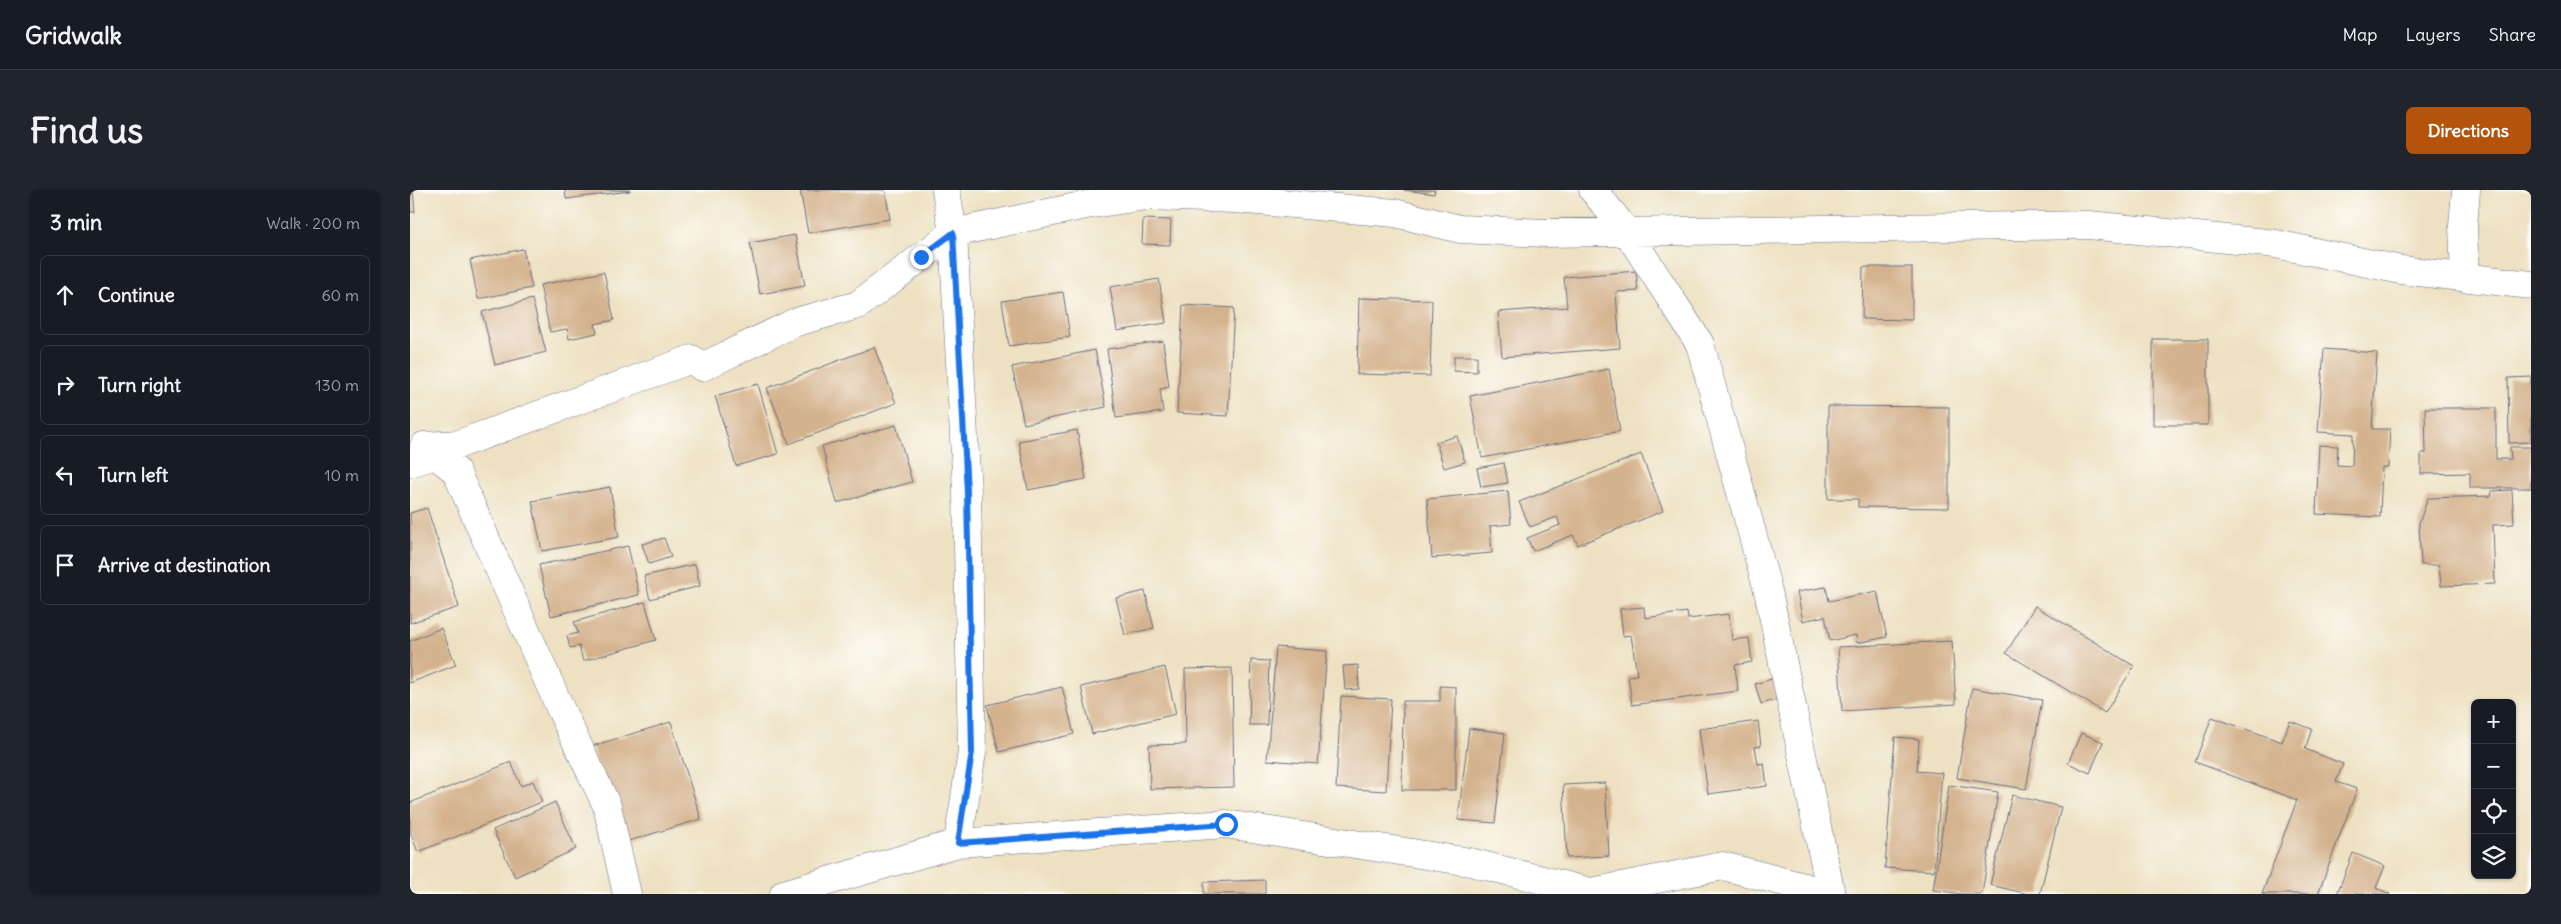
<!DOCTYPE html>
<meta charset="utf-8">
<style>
:root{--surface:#171b24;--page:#20242c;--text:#f1f3f6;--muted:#9ea1a6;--line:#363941;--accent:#b45309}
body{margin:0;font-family:Delius,sans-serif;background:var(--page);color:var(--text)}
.controls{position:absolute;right:15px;bottom:15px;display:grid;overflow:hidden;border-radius:8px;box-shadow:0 1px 4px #0004}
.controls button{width:45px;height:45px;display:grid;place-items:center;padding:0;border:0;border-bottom:1px solid var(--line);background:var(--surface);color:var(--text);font:25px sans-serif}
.stop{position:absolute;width:15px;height:15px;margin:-11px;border:4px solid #1a73e8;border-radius:50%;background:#fff}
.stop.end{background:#1a73e8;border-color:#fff;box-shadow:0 1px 5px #0008}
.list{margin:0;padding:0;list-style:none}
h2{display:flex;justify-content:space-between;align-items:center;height:65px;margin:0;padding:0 20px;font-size:21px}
h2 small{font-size:16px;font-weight:400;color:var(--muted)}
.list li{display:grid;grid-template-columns:32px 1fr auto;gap:15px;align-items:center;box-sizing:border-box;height:80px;margin:0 10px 10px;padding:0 10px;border:1px solid var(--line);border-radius:8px}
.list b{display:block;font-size:19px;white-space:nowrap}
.list em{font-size:16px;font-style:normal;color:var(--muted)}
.icon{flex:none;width:28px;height:28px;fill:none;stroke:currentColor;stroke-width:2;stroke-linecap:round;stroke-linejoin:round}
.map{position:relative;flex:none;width:2121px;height:704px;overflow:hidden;border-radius:8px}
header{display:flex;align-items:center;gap:30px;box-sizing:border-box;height:70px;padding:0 25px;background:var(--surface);border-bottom:1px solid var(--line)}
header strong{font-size:24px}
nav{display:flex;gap:28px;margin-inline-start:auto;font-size:18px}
.intro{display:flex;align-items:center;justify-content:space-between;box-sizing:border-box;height:120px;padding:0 30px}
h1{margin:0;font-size:35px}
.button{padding:12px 22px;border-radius:8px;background:var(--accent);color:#fff;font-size:18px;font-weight:700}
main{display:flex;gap:30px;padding:0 30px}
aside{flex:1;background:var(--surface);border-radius:8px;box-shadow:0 1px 4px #0004}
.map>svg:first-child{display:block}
.building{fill:#d4b28d}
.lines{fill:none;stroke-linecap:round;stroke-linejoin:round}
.minor-casing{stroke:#656d81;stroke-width:29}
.minor{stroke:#fff;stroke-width:28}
.route{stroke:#1a73e8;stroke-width:6}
</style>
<header>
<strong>Gridwalk</strong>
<nav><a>Map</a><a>Layers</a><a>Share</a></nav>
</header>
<div class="intro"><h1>Find us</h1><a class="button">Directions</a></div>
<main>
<aside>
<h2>3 min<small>Walk · 200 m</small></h2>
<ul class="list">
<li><svg class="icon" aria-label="ahead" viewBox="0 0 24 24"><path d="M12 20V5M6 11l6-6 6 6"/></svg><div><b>Continue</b></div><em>60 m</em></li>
<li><svg class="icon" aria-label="right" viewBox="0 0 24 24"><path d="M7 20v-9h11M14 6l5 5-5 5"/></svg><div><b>Turn right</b></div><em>130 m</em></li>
<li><svg class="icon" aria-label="left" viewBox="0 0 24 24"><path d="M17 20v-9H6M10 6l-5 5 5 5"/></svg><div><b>Turn left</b></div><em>10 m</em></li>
<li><svg class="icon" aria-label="arrive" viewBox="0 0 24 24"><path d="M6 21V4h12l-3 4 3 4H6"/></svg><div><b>Arrive at destination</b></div></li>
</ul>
</aside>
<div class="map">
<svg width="2121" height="704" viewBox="0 0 2121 704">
<rect width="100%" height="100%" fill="#fdfcf7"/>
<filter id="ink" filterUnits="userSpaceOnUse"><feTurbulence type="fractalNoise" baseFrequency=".02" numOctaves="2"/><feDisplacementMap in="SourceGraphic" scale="10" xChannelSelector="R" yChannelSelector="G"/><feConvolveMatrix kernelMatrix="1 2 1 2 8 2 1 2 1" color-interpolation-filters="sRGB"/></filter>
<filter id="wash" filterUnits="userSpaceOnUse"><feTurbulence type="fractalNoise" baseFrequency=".0096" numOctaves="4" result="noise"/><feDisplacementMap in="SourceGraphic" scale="20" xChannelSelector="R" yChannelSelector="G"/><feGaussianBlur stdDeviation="1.12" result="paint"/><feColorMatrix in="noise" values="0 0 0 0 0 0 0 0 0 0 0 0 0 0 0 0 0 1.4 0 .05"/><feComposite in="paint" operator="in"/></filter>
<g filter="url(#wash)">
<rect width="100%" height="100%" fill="#eee1c2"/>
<g id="blocks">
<path class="building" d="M0 0H3L5 22H0Z
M155 0H220V1L156 9Z
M390 0H475L480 29 398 43Z
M994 0H1025L1024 4Z
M733 29 761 30 760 55 732 54Z
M385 45 395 96 350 104 340 53Z
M113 59 122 98 68 109 60 70Z
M1453 77H1502V130L1452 129Z
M1226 81 1228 101 1206 102 1210 158 1092 167 1088 122 1157 117 1154 87Z
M194 82 204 130 185 134 187 143 159 149 157 139 140 142 130 95Z
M749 89 756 133 707 141 700 97Z
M653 102 660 147 599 156 592 111Z
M949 108 1022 110 1020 186 947 184Z
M122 109 136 162 85 175 72 122Z
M773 115 824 118 818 226 767 223Z
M1743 149H1798V235H1743Z
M753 151 759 197 750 199 753 222 706 228 697 159Z
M464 157 486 213 379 254 357 198Z
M1914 159 1967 163 1962 239H1980L1978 277H1972L1970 327 1906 324 1909 255 1928 256 1927 275 1942 276 1943 244 1908 242Z
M685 160 696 217 614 234 602 177Z
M1044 166H1067V182L1044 181Z
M1199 179 1210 241 1072 268 1060 206Z
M2121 187V252L2099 253 2098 188Z
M348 194 368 264 326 276 305 206Z
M1418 216 1539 217V318L1448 317V309H1418Z
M2015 218H2086V269H2101L2100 257H2121V298H2060V283L2011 284V263H2016Z
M486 235 502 292 427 313 412 256Z
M667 240 676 289 618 300 609 251Z
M1047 246 1055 272 1034 278 1026 252Z
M1231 264 1253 321 1168 355 1163 345 1123 361 1117 348 1150 335 1147 327 1120 337 1109 312Z
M1094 273 1098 293 1071 297 1067 278Z
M200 297 209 347 132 361 122 311Z
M2102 300 2104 334 2083 335 2085 394 2031 396 2029 375H2011L2009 333 2018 308 2082 306 2081 301Z
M1098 301 1101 334 1080 336 1082 363 1022 368 1017 309Z
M17 318 49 417 0 433V323Z
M254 348 261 367 239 374 232 354Z
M218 356 229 405 141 426 129 375Z
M285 374 290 396 240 409 234 386Z
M1416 397 1419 411 1467 401 1477 447 1447 453 1446 445 1420 451 1415 426 1393 431 1387 402Z
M735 401 744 438 715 445 706 408Z
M235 412 246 450 173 471 169 456 160 458 157 446 168 443 164 432Z
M1625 416 1724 476 1695 523 1596 463Z
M1234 417 1235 428 1277 422 1278 429 1319 424 1322 450 1339 448 1342 472 1325 475 1328 501 1222 515 1218 486 1227 485 1221 445 1213 446 1210 419Z
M31 438 46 475 0 493V451Z
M1542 451 1546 514 1432 521 1428 457Z
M866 457 917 461 908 574 857 570Z
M841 470 859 471 857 535H839Z
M948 475 949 499 935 500 933 476Z
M755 477 766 524 682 544 671 497Z
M822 478 824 597 740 599 739 555 776 554 775 479Z
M1365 488 1372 508 1351 514 1345 494Z
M1030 496 1046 497V600H992L993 511H1030Z
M652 497 664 544 589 562 577 515Z
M1562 498 1632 510 1616 599 1547 588Z
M931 506 981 509 976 601 926 598Z
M1802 527 1872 552 1880 531 1902 539 1895 559 1933 574 1926 592 1947 599 1908 704H1852L1887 610 1785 572Z
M1348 531 1351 556 1345 557 1348 574 1354 573 1357 596 1298 604 1289 539Z
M261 532 291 629 212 653 182 556Z
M1059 538 1095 543 1085 633 1048 630Z
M1671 543 1693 552 1680 583 1658 573Z
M1485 547 1509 549 1507 581 1532 583 1524 681 1475 678Z
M101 572 111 596 123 591 132 612 8 662 0 642V613Z
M1195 593 1199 666 1157 668 1153 595Z
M1539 595 1588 602 1572 704H1552L1523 700Z
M1602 605 1651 617 1630 704H1618L1580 695Z
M145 612 166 659 105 687 83 640Z
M1943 663 1975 676 1966 698 1980 704H1927Z
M855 690V704H794V692Z"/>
</g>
</g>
<g filter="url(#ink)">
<use href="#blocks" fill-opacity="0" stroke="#656d81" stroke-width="1"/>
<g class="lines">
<g class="minor-casing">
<path id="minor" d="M536 0 543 43 557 302 562 562 548 653
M1183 0 1218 43 1290 154 1358 401 1421 704
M2055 88 2053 36 2056 0
M14 256 46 281 151 520 197 616 217 704
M0 273 26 265 14 256 49 254 282 169 292 177 386 132 448 115 543 43 676 15 737 6 825 9 985 23 1050 39 1135 43 1679 35 1866 54 1991 80 2121 95
M374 704 548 653 816 634 1060 672 1181 702 1313 676 1421 704"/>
</g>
<use href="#minor" class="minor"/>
</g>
</g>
<g class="lines" filter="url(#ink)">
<path class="route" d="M511 67 543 43 557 302 562 562 548 653 816 634"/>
</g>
</svg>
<div class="controls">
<button>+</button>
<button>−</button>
<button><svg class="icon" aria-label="locate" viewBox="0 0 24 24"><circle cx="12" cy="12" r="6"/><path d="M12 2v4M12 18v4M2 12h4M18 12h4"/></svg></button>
<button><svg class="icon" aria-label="layers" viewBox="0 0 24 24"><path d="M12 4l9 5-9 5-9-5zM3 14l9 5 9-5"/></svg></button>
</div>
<div class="stop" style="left:816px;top:634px"></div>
<div class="stop end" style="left:511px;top:67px"></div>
</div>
</main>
